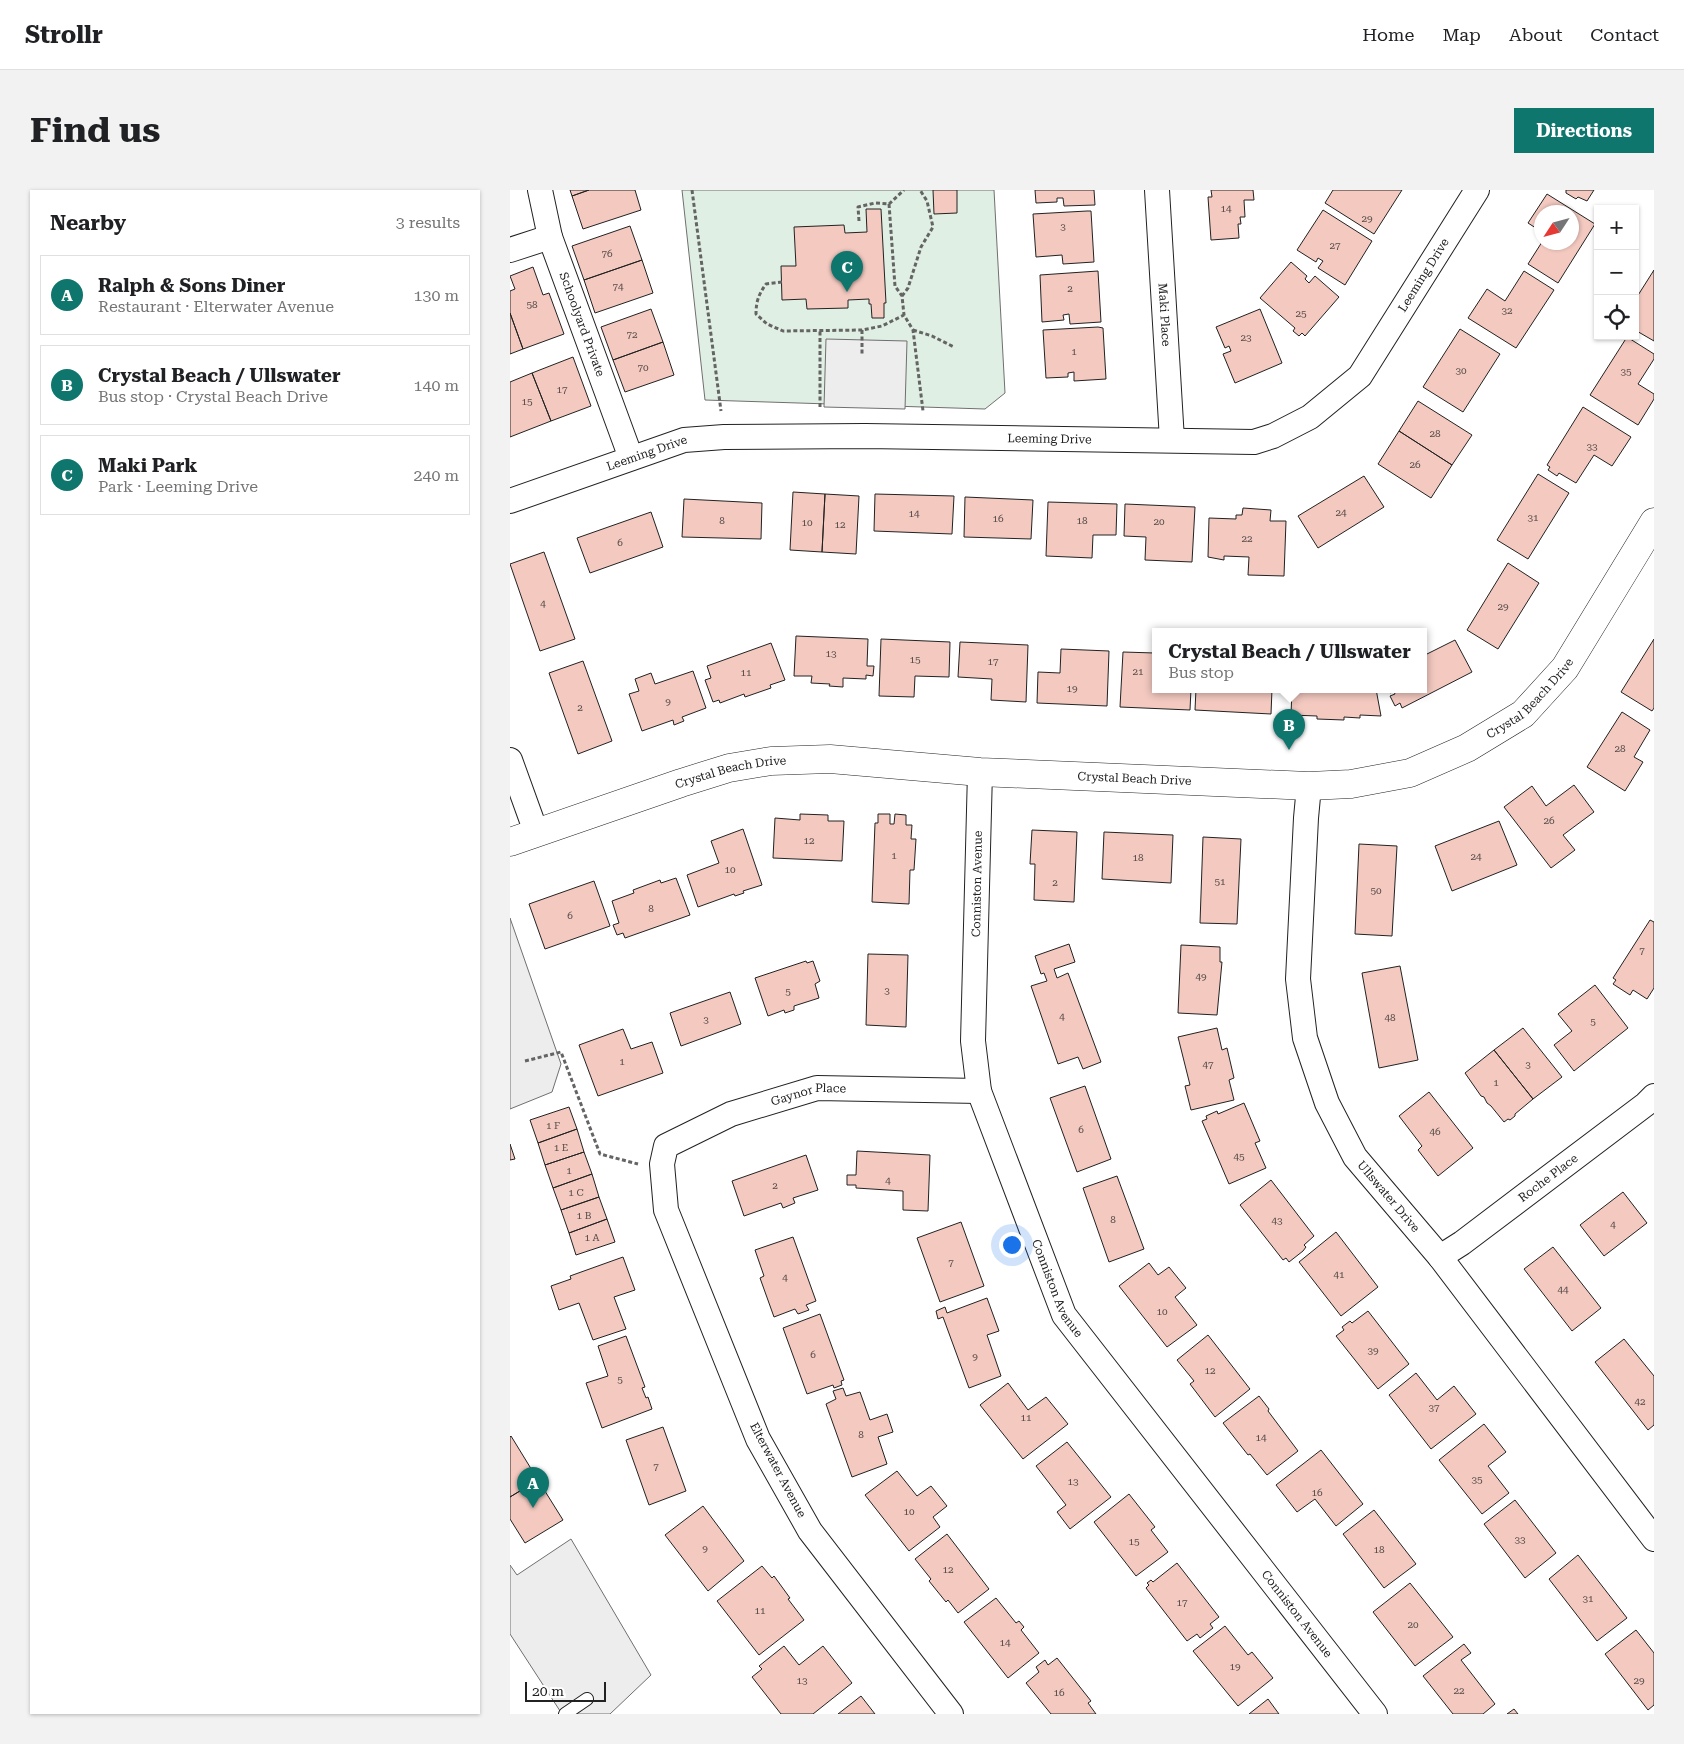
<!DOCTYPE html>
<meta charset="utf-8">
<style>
:root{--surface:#fff;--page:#f2f2f2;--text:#202124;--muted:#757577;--line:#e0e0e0;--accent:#0f766e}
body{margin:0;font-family:"Roboto Serif",serif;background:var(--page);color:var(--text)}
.controls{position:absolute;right:15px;top:15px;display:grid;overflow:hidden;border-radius:0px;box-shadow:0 1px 4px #0004}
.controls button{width:45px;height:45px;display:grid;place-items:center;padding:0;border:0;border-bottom:1px solid var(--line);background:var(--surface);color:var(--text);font:25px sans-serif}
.compass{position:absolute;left:1024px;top:15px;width:45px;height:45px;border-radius:50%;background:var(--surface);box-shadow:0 1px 4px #0004;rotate:234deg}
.scale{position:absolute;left:15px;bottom:12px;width:81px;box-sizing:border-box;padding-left:5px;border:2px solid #222;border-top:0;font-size:14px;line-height:18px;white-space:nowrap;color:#222;-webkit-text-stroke:4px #fff;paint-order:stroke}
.you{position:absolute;left:501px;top:1054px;width:18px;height:18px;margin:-12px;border:4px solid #fff;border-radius:50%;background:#1a73e8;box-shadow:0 0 0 8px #1a73e833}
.badge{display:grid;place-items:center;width:32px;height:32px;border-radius:50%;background:var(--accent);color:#fff;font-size:16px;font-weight:700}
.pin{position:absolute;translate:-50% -41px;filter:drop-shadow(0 1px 2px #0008)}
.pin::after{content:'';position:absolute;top:26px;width:18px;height:15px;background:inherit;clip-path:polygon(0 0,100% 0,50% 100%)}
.popup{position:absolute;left:642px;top:438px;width:275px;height:65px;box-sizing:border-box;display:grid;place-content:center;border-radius:0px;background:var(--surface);filter:drop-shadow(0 1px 4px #0005);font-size:16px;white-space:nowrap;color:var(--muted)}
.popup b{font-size:19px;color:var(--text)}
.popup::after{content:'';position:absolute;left:50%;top:100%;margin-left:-10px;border:10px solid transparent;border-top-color:var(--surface)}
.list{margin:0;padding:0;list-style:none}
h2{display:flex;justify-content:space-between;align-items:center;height:65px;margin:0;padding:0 20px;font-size:21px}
h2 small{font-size:16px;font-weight:400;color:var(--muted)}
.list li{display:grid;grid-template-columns:32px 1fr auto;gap:15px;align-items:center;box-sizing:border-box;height:80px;margin:0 10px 10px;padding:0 10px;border:1px solid var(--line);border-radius:0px}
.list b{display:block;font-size:19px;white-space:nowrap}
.list p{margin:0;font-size:16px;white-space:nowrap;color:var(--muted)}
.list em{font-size:16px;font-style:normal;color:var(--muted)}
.icon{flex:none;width:28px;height:28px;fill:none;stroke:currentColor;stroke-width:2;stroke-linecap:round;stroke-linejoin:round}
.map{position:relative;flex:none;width:1144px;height:1524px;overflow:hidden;border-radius:0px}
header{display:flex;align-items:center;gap:30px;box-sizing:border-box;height:70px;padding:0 25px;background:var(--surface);border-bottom:1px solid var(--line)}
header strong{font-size:24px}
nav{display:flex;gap:28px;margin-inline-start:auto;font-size:18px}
.intro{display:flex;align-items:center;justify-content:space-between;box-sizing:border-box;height:120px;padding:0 30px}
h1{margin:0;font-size:35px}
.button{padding:12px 22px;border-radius:0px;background:var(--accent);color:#fff;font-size:18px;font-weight:700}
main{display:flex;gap:30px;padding:0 30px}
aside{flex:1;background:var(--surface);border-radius:0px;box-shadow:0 1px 4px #0004}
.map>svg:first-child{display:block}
.green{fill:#e0efe3;stroke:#6f6f6f}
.parking{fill:#ededed;stroke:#6f6f6f}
.building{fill:#f3c9c0;stroke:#222}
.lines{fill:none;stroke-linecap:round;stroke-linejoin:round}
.service-casing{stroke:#222;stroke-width:14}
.minor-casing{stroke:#222;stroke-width:26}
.tertiary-casing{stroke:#222;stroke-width:29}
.path{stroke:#646464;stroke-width:3;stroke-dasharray:4 2.5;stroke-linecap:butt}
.service{stroke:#fff;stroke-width:12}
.minor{stroke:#fff;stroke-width:24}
.tertiary{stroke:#fff;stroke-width:28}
.labels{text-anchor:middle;stroke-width:4;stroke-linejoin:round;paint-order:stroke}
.number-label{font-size:10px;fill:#564c4a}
.street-label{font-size:12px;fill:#222;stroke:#fff}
</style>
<header>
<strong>Strollr</strong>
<nav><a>Home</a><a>Map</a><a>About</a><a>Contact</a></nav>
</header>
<div class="intro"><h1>Find us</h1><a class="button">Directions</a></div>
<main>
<aside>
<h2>Nearby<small>3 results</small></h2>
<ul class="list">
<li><span class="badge">A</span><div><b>Ralph &amp; Sons Diner</b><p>Restaurant · Elterwater Avenue</p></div><em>130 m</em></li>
<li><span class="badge">B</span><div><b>Crystal Beach / Ullswater</b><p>Bus stop · Crystal Beach Drive</p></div><em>140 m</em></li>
<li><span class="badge">C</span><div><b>Maki Park</b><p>Park · Leeming Drive</p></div><em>240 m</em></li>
</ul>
</aside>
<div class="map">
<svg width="1144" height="1524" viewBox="0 0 1144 1524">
<rect width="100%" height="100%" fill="#fff"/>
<path class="green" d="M172 0H484L495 203 475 219 195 210Z"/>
<path class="parking" d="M316 149 397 151 395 219 314 217Z
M0 728 51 874 42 902 0 919Z
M61 1349 141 1485 100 1524H52L0 1444V1375L7 1385Z"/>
<path class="building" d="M60 0H79L62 6Z
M79 0H125L131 20 73 39 62 6Z
M423 0H447V23L424 24Z
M525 0H584L585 15 554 16 553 8H547V12L526 13Z
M701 0H743L744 10H734L735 27H730L731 34H728L729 48 701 50 698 7H702Z
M823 0H892L864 44 815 13Z
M1056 0H1084L1077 11 1068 7 1066 9 1056 3Z
M1037 4 1085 34 1048 93 1018 74 1032 52H1062V22H1032V42L1018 33Z
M356 19H371L376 113H374V128H362L361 114H359V109L338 110V118L297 119 296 109 272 110 271 76H286L284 37 334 35 335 43 357 42Z
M813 20 862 51 835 95 808 78 813 71 808 68 806 72 787 60Z
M577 21H581L584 72 553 74 552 65 526 67 523 24Z
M120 36 132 70 74 90 62 56Z
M132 70 143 103 85 123 74 90Z
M781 72 797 86 795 89 799 93 805 86 829 107 795 146 792 143 789 146 783 141 785 138 750 108Z
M23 77 33 105 39 103 54 144 13 159 0 123V101L5 99 0 86Z
M1144 80V151L1125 140V110Z
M588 81 591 132 560 134 559 124 553 125 554 130 532 132 530 85Z
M1014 81 1044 100 1006 158 958 128 977 99 995 111Z
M141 119 153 152 103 170 91 137Z
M750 119 772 173 725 193 713 164 721 161 719 156 715 158 706 137Z
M0 123 13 159 0 164Z
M588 137 593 138 596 189 564 191V182L558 183V187L536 188 533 140Z
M950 139 990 164 953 222 913 197Z
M1117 147 1144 164V169L1128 194 1144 204V209L1128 235 1080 205Z
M153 152 164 185 115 202 103 170Z
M63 167 81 216 41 231 22 183Z
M22 183 41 231 0 247V192Z
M908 211 962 245 942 275 889 241Z
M1073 217 1121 247 1102 276 1084 265 1066 293 1049 283 1047 286 1038 280 1040 277 1037 275Z
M889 241 942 275 921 308 868 274Z
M1028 284 1059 303 1018 369 987 350Z
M854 286 874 317 808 358 788 326Z
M283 302 315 304 312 362 280 360Z
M315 304 349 306 346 364 312 362Z
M365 304 444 306 442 344 364 341Z
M455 307 523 310 521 349 454 347Z
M174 309 252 313 251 349 172 347Z
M538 312 607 314 606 345H583L582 368 536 366Z
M615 314 685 317 682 372 635 370 636 347 614 346Z
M733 318 761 320 760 331H776L774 386 738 385 739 367 714 366V370L698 367 699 328 726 329V325H732Z
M141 322 153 357 80 383 67 348Z
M34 362 65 449 30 461 0 374Z
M998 373 1029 393 988 459 957 440Z
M286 446 358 449 357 476H364L363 486 356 485V489L333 488V497L319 496 320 494 301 493 302 486H284Z
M371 449 440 452 439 487 405 486 404 507 369 506Z
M1144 449V518L1142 521 1111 502Z
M945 450 962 482 892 518 890 513 885 516 880 506 885 504 884 501 880 503 877 499H913V466Z
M450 452 518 455 516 512 481 510 482 489 448 487Z
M261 453 275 490 260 495 261 498 235 507 234 504 210 513 209 510 203 512 195 490 201 488 197 476Z
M551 459 599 461 597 516 527 513 528 482 550 483Z
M613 462 645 463V499H681L680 520 610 517Z
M73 471 102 551 68 564 39 483Z
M183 481 196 518 172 527 174 531 164 535 163 530 132 541 119 504 129 501 125 489 141 483 145 494Z
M686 499H762L761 524 685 520Z
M782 499H866L871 526 850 525V528L834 527V530L807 529V526L781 525Z
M1112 522 1140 540 1124 567 1133 572 1115 601 1077 577Z
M1064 595 1084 622 1053 645 1065 660 1041 678 994 617 1022 596 1036 616Z
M290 624 318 625V631H334L332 671 263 668 265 628 290 630Z
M368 624H380V634H384L385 624 396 625V635H402L401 649H406L404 680H400L399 714 362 712 365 633H368Z
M989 631 1007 675 942 701 925 656Z
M233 639 252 695 233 701 234 703 225 706 224 704 188 717 177 685 209 673 201 651Z
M522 640 567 642 564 712 524 710 525 674H520Z
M594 642 663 645 661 693 592 689Z
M693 647 731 649 727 734 690 733Z
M849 654 887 656 882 746 845 744Z
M166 688 180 725 115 748 113 743 107 745 103 735 109 733 102 711 124 703 123 700 150 690 151 693Z
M84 691 100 736 35 759 19 714Z
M1140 730 1144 732V798L1137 809 1123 800 1120 805 1103 794 1106 790 1103 788Z
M559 754 565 772 544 779 547 788 558 783 591 872 573 879 568 867 548 874 521 796 537 791 534 783 531 784 525 766Z
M671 755 710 757V772H712L707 825 668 823Z
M358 764 398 765 396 837 356 835Z
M296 771 297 773 303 771 310 791 305 794 309 808 284 816V820L275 823 274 820 258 826 245 788Z
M890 776 908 870 869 878 852 783Z
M1085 795 1118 838 1064 881 1044 855 1062 841 1048 824Z
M220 802 231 834 171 856 160 823Z
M707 838 712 860 717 858 724 888 719 890 724 910 681 920 675 896 680 895 668 847Z
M1013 838 1052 887 1023 909 984 860Z
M113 839 121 859 142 852 153 883 88 906 69 855Z
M984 860 1023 909 1005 924V926L1000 930 998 929 994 932 981 916 977 913 974 907 971 906 955 883Z
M575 896 601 969 567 982 540 908Z
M919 902 963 958 928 986 908 960 912 956 889 926Z
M734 913 750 951 745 953 756 978 719 994 692 931 697 929 696 926 707 921 708 924Z
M59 917 67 939 28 953 20 930Z
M67 939 74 962 35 975 28 953Z
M0 954 5 969 0 970Z
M347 961 420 965 418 1021 393 1020V1001L346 998V995H337V985H346Z
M74 962 82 984 43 998 35 975Z
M296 965 308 1000 283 1008 285 1013 273 1018 271 1013 234 1026 222 991Z
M82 984 89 1007 51 1020 43 998Z
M607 986 634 1059 599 1072 573 998Z
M761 990 804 1046 794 1055 796 1057 793 1061 779 1072 776 1068 773 1070 730 1015Z
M1113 1002 1137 1033 1094 1066 1070 1035Z
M89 1007 97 1029 59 1043 51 1020Z
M97 1029 105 1052 66 1065 59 1043Z
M451 1032 474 1096 430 1112 407 1048Z
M826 1042 868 1097 831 1126 789 1072Z
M283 1047 306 1111 296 1115 299 1120 288 1124 285 1119 264 1127 250 1088 254 1086 245 1060Z
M1043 1057 1091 1118 1062 1141 1014 1079Z
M113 1067 125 1100 104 1107 116 1139 83 1150 69 1113 49 1120 41 1096 61 1089 60 1086Z
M639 1073 648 1085 659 1077 676 1098 665 1107 687 1135 657 1157 609 1096Z
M477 1108 489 1141 477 1145 491 1186 459 1198 433 1127 428 1129 426 1121 435 1117 437 1123Z
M858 1121 899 1174 868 1199 826 1146 834 1140 832 1137 840 1131 842 1133Z
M310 1124 334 1190 331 1191 332 1195 324 1198 323 1195 297 1204 273 1138Z
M698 1145 740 1199 705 1227 680 1194 684 1191 667 1170Z
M116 1146 135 1197 132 1198 136 1208 138 1207 142 1219 92 1238 76 1193 98 1186 88 1156Z
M1114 1149 1144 1186V1235L1138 1240 1085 1172Z
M906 1183 927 1210 944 1196 966 1224 921 1259 879 1205Z
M498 1193 518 1220 536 1207 558 1234 513 1269 470 1215Z
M333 1198 336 1206 350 1202 360 1230 377 1224 383 1242 368 1247 377 1274 342 1287 316 1214 326 1209 323 1201Z
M749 1206 759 1219 758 1221 788 1261 757 1285 740 1264 738 1265 713 1233Z
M974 1234 996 1262 978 1276 999 1303 972 1324 929 1270Z
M153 1237 176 1301 139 1315 116 1250Z
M1 1246 28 1290 0 1307V1247Z
M557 1252 601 1307 560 1339 547 1322 556 1315 526 1276Z
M811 1260 853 1314 826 1336 805 1309 787 1322 766 1295Z
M387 1281 407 1306 421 1296 437 1316 423 1327 430 1337 399 1361 355 1305Z
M28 1290 53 1330 15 1353 0 1329V1307Z
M619 1304 645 1337 641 1340 658 1362 626 1386 584 1332Z
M1005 1310 1046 1363 1015 1388 974 1334Z
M193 1316 234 1371 198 1401 155 1345Z
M864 1320 906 1374 874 1398 833 1344Z
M437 1344 479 1399 448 1423 438 1410 436 1412 419 1391 421 1389 405 1369Z
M1068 1365 1117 1428 1087 1451 1039 1389Z
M667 1373 709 1427 700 1434 703 1438 690 1448 687 1444 677 1451 636 1398 639 1395 637 1393 641 1390 643 1392Z
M252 1376 262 1388 264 1386 280 1408 278 1409 294 1430 249 1465 207 1411Z
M900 1393 943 1447 905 1476 863 1422Z
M486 1408 506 1433 509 1431 514 1437 511 1440 529 1463 498 1488 454 1432Z
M715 1436 738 1465 742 1462 763 1488 728 1516 683 1461Z
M1126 1440 1144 1463V1515L1138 1520 1095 1464Z
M954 1454 961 1463 951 1470 985 1514 973 1524H943L913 1486Z
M274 1456 289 1475 313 1456 342 1493 303 1524H271L242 1487 252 1479 249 1476Z
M547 1468 581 1511 578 1513 586 1524H541L516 1493 529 1482 526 1477 535 1470 538 1475Z
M351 1506 365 1524H328Z
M758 1509 769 1524H739Z
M1004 1519 1008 1524H997Z"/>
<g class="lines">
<g class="service-casing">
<path id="service" d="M55 1524 77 1509"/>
</g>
<g class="minor-casing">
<g id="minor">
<path id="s1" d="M30 0 40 47 121 268"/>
<path id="s2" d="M647 0 662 250"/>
<path d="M0 60 40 47"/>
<path id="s3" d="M0 311 174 250 214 247 355 246 744 252 763 246 800 227 850 186 967 0"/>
<path d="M0 570 26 642"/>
<path id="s4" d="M470 582 463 851 469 901 554 1125 865 1524"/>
<path id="s5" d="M799 596 796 628 788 789 795 848 817 913 845 967 930 1067 1144 1349"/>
<path id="s6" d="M930 1067 952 1053 1136 914 1144 906"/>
<path id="s7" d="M441 1524 300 1341 248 1249 156 1020 152 974 156 956 221 924 307 898 469 901"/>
</g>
</g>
<g class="tertiary-casing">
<g id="tertiary">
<path id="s8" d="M0 652 171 593 219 578 261 571 320 569 470 582 799 596 841 594 900 583 957 558 1013 524 1055 478 1144 332"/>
</g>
</g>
<path class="path" d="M182 0 211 221
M379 14 385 96 392 106 394 125 403 140 413 221
M349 31 348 17 365 13 379 14 394 0
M272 92 256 94C249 104 246 111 246 124L257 134 273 141 352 140 372 136 394 125
M392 106 398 98 411 57 423 37 417 11 410 0
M352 140V165
M403 140 422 146 444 157
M310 217V141
M15 871 51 862 90 964 128 974"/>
<use href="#service" class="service"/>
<use href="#minor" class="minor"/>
<use href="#tertiary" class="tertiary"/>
</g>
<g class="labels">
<g class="number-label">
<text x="716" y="22">14</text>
<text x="857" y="32">29</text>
<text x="553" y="40">3</text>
<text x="825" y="59">27</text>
<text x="97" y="67">76</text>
<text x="108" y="100">74</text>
<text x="560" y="102">2</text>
<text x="22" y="118">58</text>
<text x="997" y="124">32</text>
<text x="791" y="127">25</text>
<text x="122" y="148">72</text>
<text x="736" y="151">23</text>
<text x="564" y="165">1</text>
<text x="133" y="181">70</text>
<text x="951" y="184">30</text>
<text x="1116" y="185">35</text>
<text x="52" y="203">17</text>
<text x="17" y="215">15</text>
<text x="925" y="247">28</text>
<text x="1082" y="260">33</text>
<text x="905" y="278">26</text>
<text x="831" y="326">24</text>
<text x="404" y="327">14</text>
<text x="1023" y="331">31</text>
<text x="488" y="332">16</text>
<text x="212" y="334">8</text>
<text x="572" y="334">18</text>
<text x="649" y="335">20</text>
<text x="297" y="336">10</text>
<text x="330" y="338">12</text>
<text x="737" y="352">22</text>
<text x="110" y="356">6</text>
<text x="33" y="417">4</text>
<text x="993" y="420">29</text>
<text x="321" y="467">13</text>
<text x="405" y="473">15</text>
<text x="483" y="475">17</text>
<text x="628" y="485">21</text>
<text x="236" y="486">11</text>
<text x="562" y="502">19</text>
<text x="158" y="515">9</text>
<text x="70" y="521">2</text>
<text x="1110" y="562">28</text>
<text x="1039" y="634">26</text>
<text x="299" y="654">12</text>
<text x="384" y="669">1</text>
<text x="966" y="670">24</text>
<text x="628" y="671">18</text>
<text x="220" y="683">10</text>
<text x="710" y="695">51</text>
<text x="545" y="696">2</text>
<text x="866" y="704">50</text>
<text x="141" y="722">8</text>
<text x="60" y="729">6</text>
<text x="1132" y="764">7</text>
<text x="691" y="790">49</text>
<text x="377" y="804">3</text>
<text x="278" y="805">5</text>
<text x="552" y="830">4</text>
<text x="880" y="831">48</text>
<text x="196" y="833">3</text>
<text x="1083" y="835">5</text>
<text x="112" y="875">1</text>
<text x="698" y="878">47</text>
<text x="1018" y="878">3</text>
<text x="986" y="896">1</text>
<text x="43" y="939">1 F</text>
<text x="571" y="943">6</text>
<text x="925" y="945">46</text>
<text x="51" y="961">1 E</text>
<text x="729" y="970">45</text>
<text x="59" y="984">1</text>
<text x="378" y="994">4</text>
<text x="265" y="999">2</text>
<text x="66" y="1006">1 C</text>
<text x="74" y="1029">1 B</text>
<text x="603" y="1033">8</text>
<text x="767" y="1034">43</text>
<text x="1103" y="1038">4</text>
<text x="82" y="1051">1 A</text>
<text x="441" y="1076">7</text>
<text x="829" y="1088">41</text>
<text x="275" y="1091">4</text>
<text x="1053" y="1103">44</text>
<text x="652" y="1125">10</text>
<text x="863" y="1164">39</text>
<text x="303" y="1168">6</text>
<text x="465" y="1170">9</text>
<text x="700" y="1184">12</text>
<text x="110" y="1193">5</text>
<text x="1130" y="1215">42</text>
<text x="924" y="1221">37</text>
<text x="516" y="1231">11</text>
<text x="351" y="1248">8</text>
<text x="751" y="1251">14</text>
<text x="146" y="1280">7</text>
<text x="967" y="1293">35</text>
<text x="563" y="1295">13</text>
<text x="807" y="1306">16</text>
<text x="399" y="1325">10</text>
<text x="1010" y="1353">33</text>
<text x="624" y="1355">15</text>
<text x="195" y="1362">9</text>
<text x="869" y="1363">18</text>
<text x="438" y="1383">12</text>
<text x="1078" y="1412">31</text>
<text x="672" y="1416">17</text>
<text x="250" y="1424">11</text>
<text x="903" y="1438">20</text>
<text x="495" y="1456">14</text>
<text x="725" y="1480">19</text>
<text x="292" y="1494">13</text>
<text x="1129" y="1494">29</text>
<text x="949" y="1504">22</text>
<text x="549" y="1506">16</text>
</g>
<g class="street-label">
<text dy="4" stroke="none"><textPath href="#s3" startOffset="1000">Leeming Drive</textPath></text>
<text dy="4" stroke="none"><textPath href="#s2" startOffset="125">Maki Place</textPath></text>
<text dy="4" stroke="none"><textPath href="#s1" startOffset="141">Schoolyard Private</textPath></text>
<text dy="4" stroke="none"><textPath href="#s3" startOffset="550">Leeming Drive</textPath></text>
<text dy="4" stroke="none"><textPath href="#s3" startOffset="145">Leeming Drive</textPath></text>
<text dy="4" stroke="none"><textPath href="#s8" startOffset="1058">Crystal Beach Drive</textPath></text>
<text dy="4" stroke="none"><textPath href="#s8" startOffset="232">Crystal Beach Drive</textPath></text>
<text dy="4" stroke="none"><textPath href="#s8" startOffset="638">Crystal Beach Drive</textPath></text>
<text transform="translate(467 694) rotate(-89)" y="4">Conniston Avenue</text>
<text dy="4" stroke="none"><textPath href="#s7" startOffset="801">Gaynor Place</textPath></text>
<text dy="4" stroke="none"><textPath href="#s6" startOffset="134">Roche Place</textPath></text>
<text dy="4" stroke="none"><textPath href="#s5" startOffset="434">Ullswater Drive</textPath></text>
<text dy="4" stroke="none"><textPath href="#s4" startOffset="532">Conniston Avenue</textPath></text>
<text transform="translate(268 1280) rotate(62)" y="4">Elterwater Avenue</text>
<text dy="4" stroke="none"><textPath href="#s4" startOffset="938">Conniston Avenue</textPath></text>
</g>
</g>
</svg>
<div class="controls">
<button>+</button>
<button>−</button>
<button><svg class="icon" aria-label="locate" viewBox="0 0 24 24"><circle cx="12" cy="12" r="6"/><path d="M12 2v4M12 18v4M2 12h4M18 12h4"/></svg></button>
</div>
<svg class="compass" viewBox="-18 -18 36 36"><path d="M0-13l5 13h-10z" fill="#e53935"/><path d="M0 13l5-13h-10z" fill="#757577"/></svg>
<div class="scale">20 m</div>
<div class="you"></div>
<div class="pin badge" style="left:23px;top:1318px">A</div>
<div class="pin badge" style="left:779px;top:560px">B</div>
<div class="popup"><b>Crystal Beach / Ullswater</b>Bus stop</div>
<div class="pin badge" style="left:337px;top:102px">C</div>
</div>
</main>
